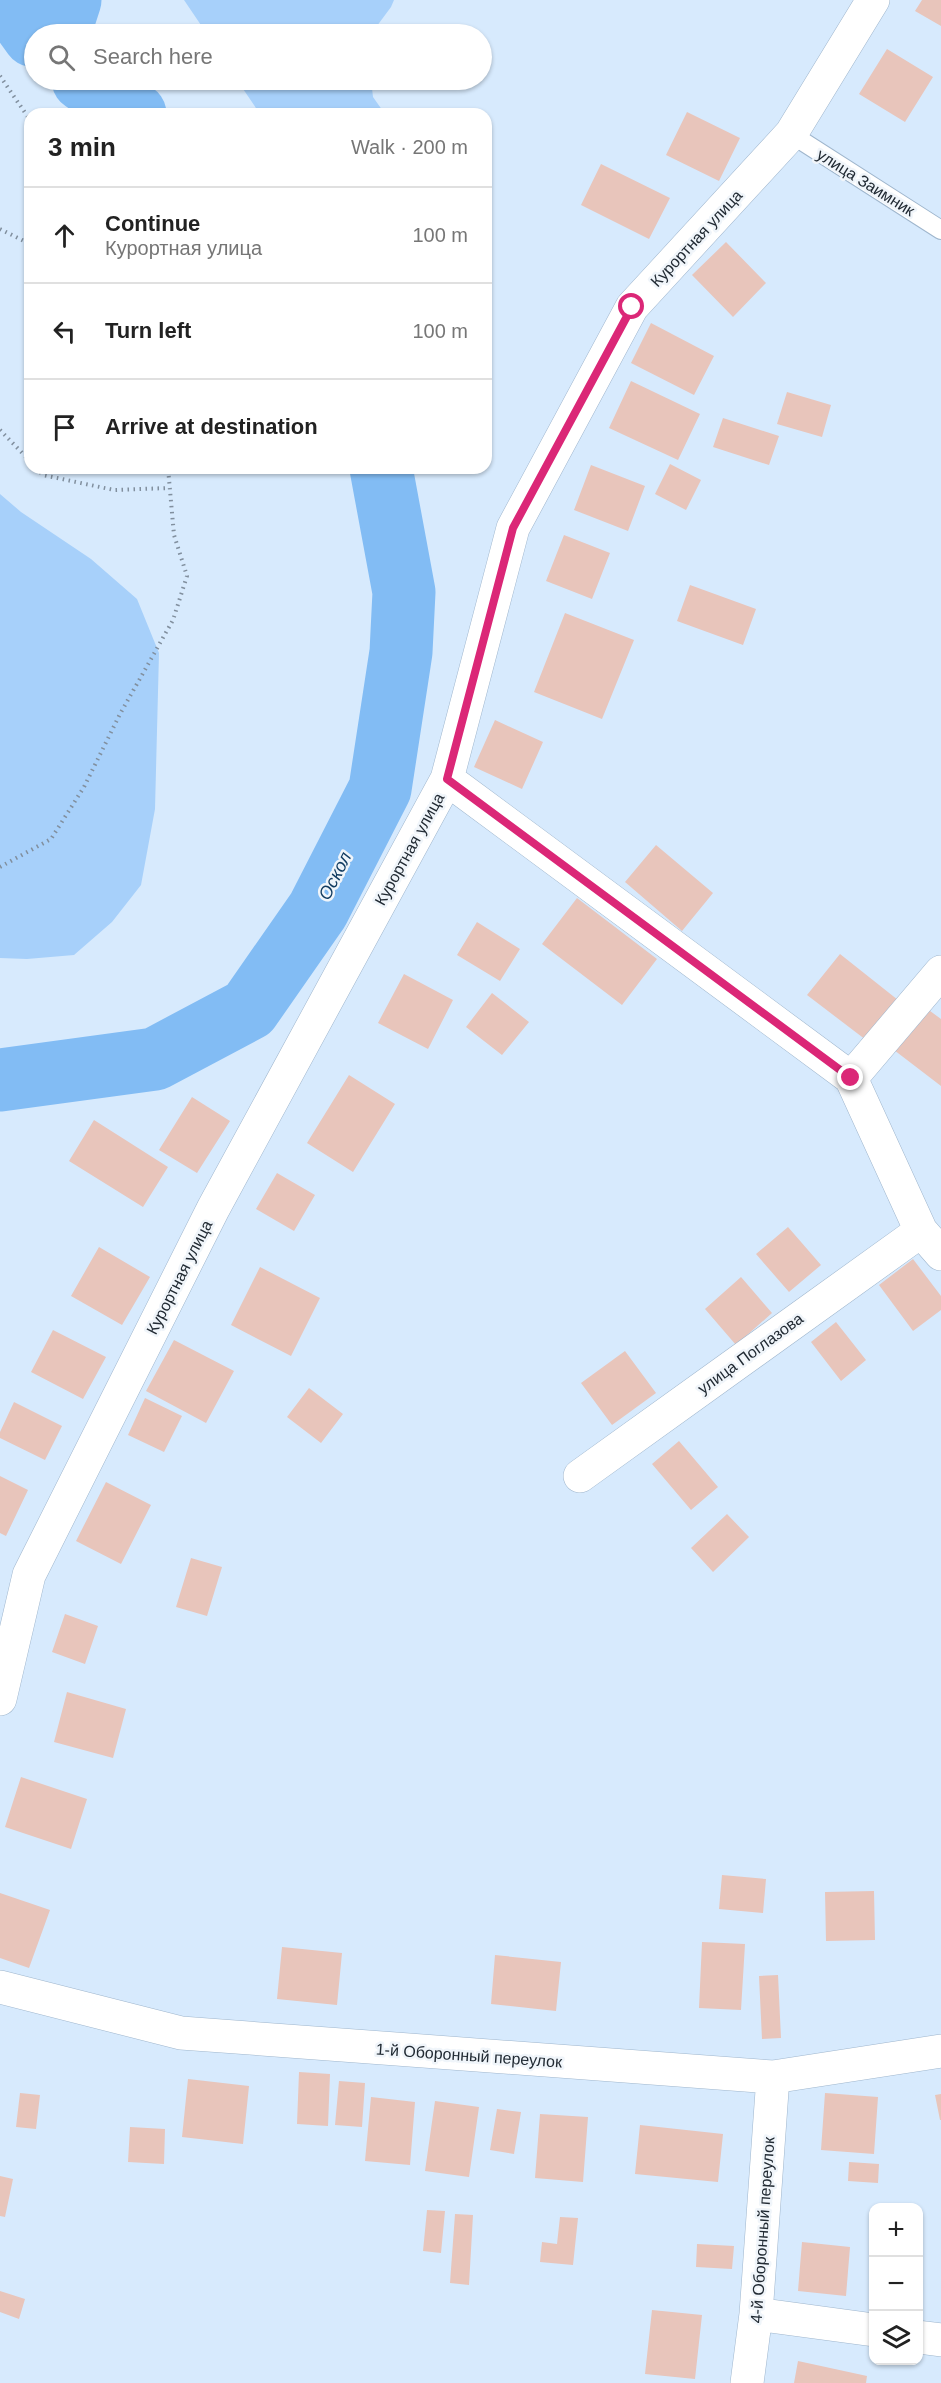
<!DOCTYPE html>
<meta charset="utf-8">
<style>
:root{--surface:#fff;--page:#f6f6f6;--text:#222;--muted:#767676;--line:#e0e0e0}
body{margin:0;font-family:Helvetica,sans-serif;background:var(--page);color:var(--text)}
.controls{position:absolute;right:18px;bottom:18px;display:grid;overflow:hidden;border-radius:12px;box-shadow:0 2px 4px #0004}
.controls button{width:54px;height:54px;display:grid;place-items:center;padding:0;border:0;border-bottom:2px solid var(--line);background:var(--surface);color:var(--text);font:30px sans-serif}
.stop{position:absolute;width:18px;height:18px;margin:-14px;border:4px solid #db2777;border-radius:50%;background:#fff}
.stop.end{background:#db2777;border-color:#fff;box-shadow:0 2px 6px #0008}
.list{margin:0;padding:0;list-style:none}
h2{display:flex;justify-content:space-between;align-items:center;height:78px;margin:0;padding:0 24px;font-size:26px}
h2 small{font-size:20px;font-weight:400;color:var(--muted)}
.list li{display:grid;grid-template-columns:39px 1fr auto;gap:18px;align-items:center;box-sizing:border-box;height:96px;padding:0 24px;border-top:2px solid var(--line)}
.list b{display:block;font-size:22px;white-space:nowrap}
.list p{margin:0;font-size:20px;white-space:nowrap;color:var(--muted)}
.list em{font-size:20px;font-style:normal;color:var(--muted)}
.icon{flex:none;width:33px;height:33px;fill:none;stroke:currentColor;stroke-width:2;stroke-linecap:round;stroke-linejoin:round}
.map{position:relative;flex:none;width:941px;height:2383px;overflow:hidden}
.search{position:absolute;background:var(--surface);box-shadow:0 2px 4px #0004;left:24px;top:24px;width:468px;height:66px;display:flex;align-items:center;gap:15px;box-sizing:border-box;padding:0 21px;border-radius:33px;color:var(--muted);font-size:22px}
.panel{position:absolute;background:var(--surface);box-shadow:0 2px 4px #0004;left:24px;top:108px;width:468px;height:366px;border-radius:18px}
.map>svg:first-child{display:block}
.green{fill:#a7d0fa}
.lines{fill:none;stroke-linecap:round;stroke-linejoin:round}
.river{stroke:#82bcf4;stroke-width:63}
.building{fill:#e8c5bb}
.lane-casing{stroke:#9fb6cd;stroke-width:20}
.street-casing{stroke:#9fb6cd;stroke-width:34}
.path{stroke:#818f9e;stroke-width:4;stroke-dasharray:1.5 4.5;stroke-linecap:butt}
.lane{stroke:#fff;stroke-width:18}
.street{stroke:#fff;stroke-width:33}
.route{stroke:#db2777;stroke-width:8}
.labels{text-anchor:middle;stroke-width:5;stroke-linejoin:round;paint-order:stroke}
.street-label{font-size:16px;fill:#212a33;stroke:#f0f5fa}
.water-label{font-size:18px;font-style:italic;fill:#123c61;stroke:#f0f5fa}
</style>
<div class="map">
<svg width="941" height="2383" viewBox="0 0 941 2383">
<rect width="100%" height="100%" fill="#d7eafd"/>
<path class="green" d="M184 0H394L391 7 371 34H207Z
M237 80H371L373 97 385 114H260Z
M0 494 21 512 91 559 137 599 159 653 155 809 141 885 112 922 74 955 27 959 0 958Z"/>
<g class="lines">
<path class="river" d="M8 0 34 36
M59 34 70 0
M83 80 135 114
M0 1080 155 1059 249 1009 318 910 380 789 401 652 404 592 381 468"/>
</g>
<path class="building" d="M922 0H941V26L915 11Z
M887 49 933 77 905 122 859 94Z
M687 112 740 138 719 181 666 155Z
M601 164 670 198 649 239 581 205Z
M726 242 766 283 733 317 692 275Z
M651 323 714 356 694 395 631 363Z
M631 381 700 414 678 460 609 428Z
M787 392 831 405 822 437 777 424Z
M723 418 779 436 769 465 713 447Z
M670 464 701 480 686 510 655 494Z
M591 465 645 486 628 531 574 510Z
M564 535 610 553 592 599 546 581Z
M690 585 756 609 743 645 677 621Z
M565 613 634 640 602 719 534 692Z
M495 720 543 742 522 789 474 767Z
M656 845 713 893 682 931 625 882Z
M577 898 657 959 622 1005 542 944Z
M477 922 520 949 500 981 457 955Z
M840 954 898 1000 866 1040 807 995Z
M404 974 453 1000 428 1049 378 1023Z
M492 993 529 1022 502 1055 466 1027Z
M926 1008 941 1019V1086L894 1050Z
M349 1075 395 1104 353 1172 307 1143Z
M192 1097 230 1121 197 1173 159 1150Z
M94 1120 168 1167 143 1207 69 1161Z
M277 1173 315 1195 294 1231 256 1209Z
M788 1227 821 1265 789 1292 756 1254Z
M99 1247 150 1277 122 1325 71 1296Z
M913 1259 941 1296V1310L913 1331 879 1285Z
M260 1267 320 1298 291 1356 231 1325Z
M741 1277 772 1313 736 1345 705 1309Z
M836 1322 866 1360 841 1381 811 1342Z
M53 1330 106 1357 83 1399 31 1372Z
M174 1340 234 1371 206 1423 146 1391Z
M625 1351 656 1393 612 1425 581 1383Z
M309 1388 343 1414 321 1443 287 1417Z
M145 1398 182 1416 164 1452 128 1435Z
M14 1402 62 1426 45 1460 0 1438V1432Z
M679 1441 718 1487 691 1510 652 1464Z
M0 1476 28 1490 6 1536 0 1533Z
M106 1482 151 1505 121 1564 76 1541Z
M727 1514 749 1537 713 1572 691 1548Z
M191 1558 222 1567 207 1616 176 1607Z
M65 1614 98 1626 85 1664 52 1652Z
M67 1692 126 1709 113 1758 54 1742Z
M21 1777 87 1799 71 1849 5 1827Z
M722 1875 766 1879 763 1913 719 1909Z
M874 1891 875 1940 826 1941 825 1892Z
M0 1893 50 1910 29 1968 0 1958Z
M702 1942 745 1944 741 2010 699 2008Z
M282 1947 342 1953 337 2005 277 1999Z
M495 1955 561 1962 556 2011 491 2004Z
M778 1975 781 2038 762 2039 759 1976Z
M299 2072 330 2074 328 2126 297 2124Z
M188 2079 249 2086 243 2144 182 2137Z
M339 2081 365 2083 362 2127 335 2125Z
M20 2093 40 2095 36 2129 16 2127Z
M825 2093 878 2097 874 2154 821 2150Z
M941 2094V2120H940L935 2095Z
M371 2097 415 2102 410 2165 365 2161Z
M435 2101 479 2107 469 2177 425 2171Z
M497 2109 521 2112 514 2154 490 2150Z
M540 2114 588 2117 583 2182 535 2178Z
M640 2125 723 2134 718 2182 635 2174Z
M130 2127 165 2129 164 2164 128 2162Z
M849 2162 879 2164 878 2183 848 2181Z
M0 2176 13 2179 5 2217 0 2216Z
M427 2210 445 2211 441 2253 423 2251Z
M455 2214 473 2215 469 2285 450 2283Z
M560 2217 578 2218 573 2265 540 2262 542 2242 557 2244Z
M802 2242 850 2247 846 2296 798 2291Z
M697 2244 734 2246 732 2269 696 2267Z
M0 2291 25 2299 19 2319 0 2312Z
M652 2310 702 2315 695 2379 645 2374Z
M798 2361 867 2376 866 2383H794Z"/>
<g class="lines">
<g class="lane-casing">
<path id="lane" d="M791 134 941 230"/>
</g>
<g class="street-casing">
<path id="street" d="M447 779 851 1078 921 1231 941 1254
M851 1078 941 972
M580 1476 921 1231
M0 1699 29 1575 213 1209 447 779 513 528 632 307 791 134 873 0
M0 1987 181 2033 773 2077 941 2051
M756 2314 874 2330
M918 2337 941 2340
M747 2383 756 2314 773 2077"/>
</g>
<path class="path" d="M0 76 30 120
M0 229 30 244
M0 430 30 461
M36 468 43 475 114 490 169 488
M0 867 51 839 84 787 120 714 173 620 187 576 174 535 168 468"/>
<use href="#lane" class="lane"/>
<use href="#street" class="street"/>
</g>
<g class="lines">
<path class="route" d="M632 307 513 528 447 779 851 1078"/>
</g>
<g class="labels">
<g class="street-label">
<text transform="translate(866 182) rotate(32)" y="6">улица Заимник</text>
<text transform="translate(696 238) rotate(-47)" y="6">Курортная улица</text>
<text transform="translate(409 849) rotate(-61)" y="6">Курортная улица</text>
<text transform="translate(179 1277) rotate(-63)" y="6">Курортная улица</text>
<text transform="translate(750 1353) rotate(-36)" y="6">улица Поглазова</text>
<text transform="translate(469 2055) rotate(4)" y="6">1-й Оборонный переулок</text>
<text transform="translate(762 2230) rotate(-86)" y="6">4-й Оборонный переулок</text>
</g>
<g class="water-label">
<text transform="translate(335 876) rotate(-63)" y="6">Оскол</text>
</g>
</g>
</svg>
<div class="controls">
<button>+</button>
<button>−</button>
<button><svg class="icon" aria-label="layers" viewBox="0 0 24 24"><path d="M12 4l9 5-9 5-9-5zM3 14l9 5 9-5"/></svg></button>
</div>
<div class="stop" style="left:632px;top:307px"></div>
<div class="stop end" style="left:851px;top:1078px"></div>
<div class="search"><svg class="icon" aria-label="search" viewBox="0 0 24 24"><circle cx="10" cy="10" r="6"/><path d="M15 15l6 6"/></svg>Search here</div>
<section class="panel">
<h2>3 min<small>Walk · 200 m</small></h2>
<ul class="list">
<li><svg class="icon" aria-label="ahead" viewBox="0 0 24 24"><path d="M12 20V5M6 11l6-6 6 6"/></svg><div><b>Continue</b><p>Курортная улица</p></div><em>100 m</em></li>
<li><svg class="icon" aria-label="left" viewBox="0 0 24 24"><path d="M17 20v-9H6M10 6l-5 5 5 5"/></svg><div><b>Turn left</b></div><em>100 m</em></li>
<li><svg class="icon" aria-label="arrive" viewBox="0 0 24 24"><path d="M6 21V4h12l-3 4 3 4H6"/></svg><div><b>Arrive at destination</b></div></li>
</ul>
</section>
</div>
